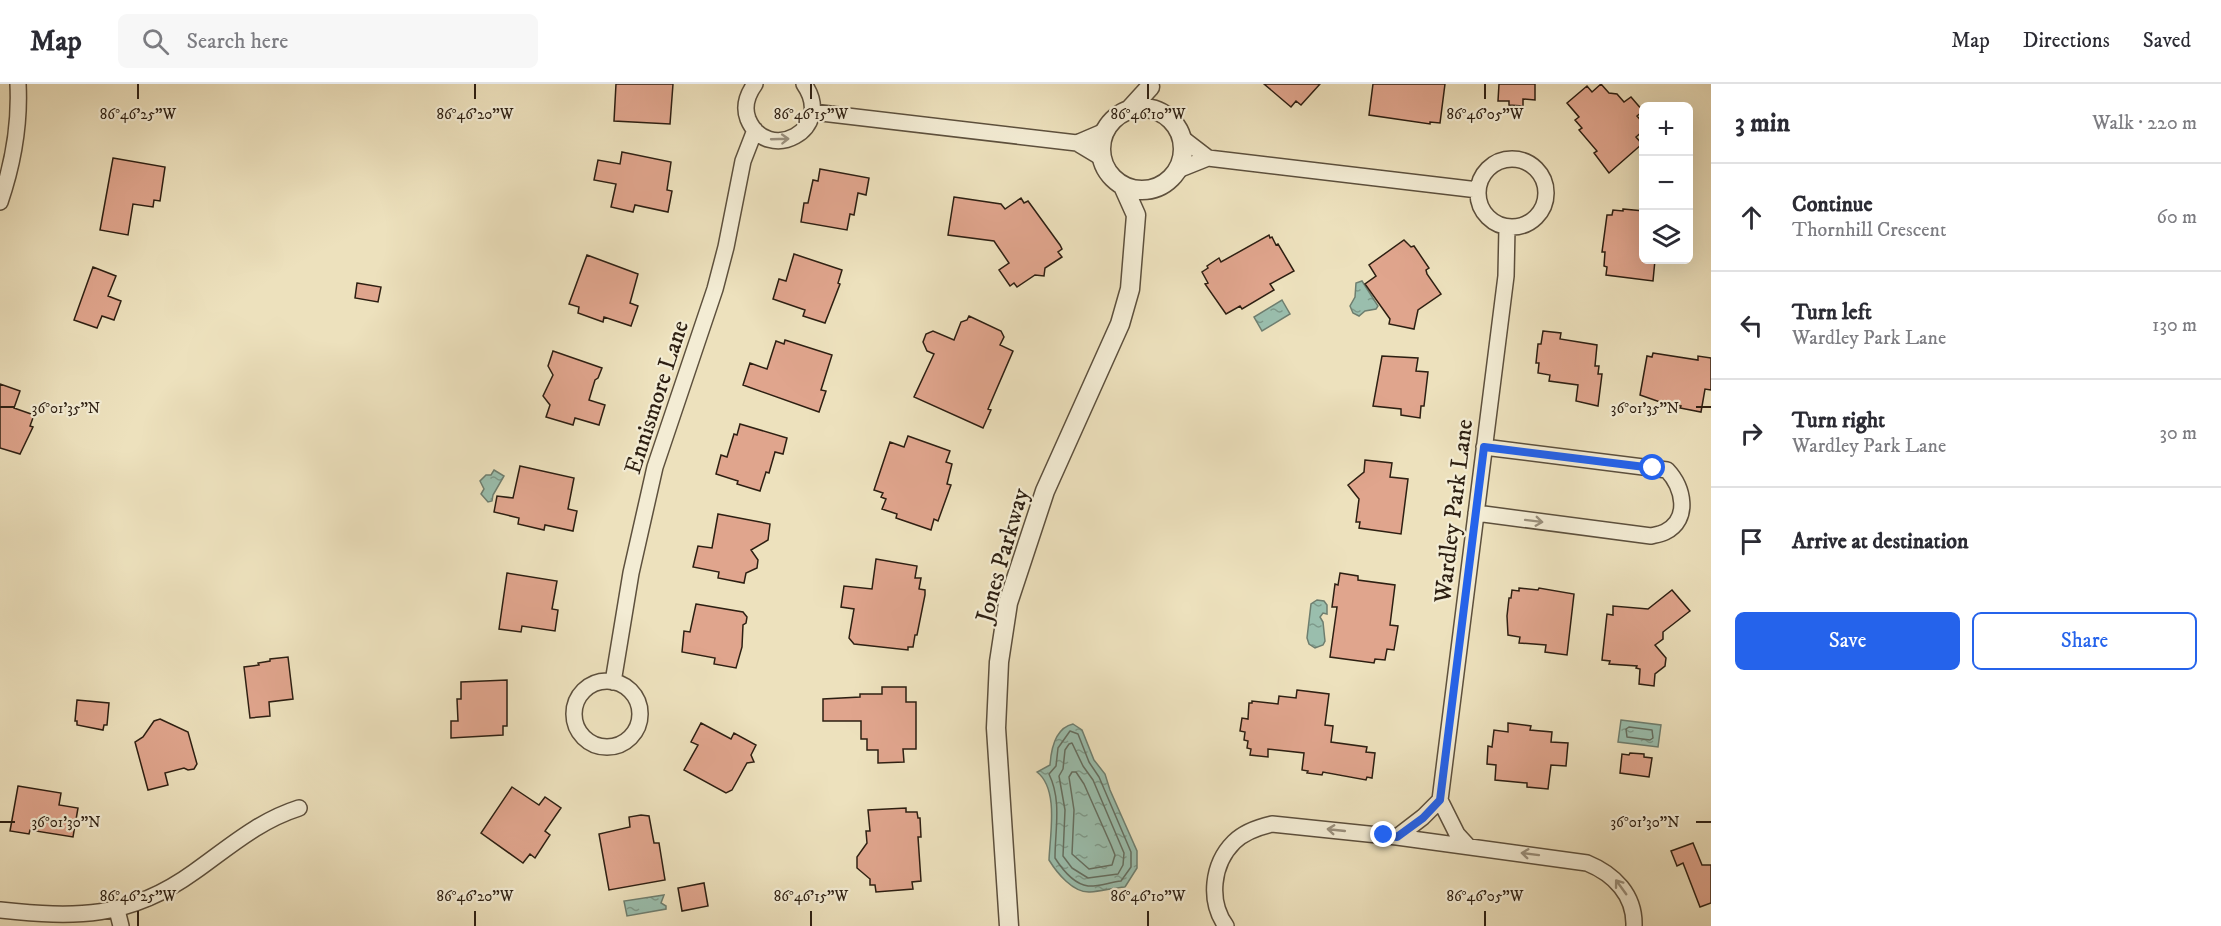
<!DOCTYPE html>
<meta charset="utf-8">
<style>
:root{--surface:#fff;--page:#f7f7f7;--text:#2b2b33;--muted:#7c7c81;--line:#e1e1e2;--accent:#2563eb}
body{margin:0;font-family:"IM FELL DW Pica",serif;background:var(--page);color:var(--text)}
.controls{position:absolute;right:18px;top:18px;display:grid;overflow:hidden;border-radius:9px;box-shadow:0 6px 24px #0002}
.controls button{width:54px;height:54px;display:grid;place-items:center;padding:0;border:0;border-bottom:2px solid var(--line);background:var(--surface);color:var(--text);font:30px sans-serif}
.stop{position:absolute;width:18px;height:18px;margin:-14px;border:4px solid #2563eb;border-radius:50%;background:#fff}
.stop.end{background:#2563eb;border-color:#fff;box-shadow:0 2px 6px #0008}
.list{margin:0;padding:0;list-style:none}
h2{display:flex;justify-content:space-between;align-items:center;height:78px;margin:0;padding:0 24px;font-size:26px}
h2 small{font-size:20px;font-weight:400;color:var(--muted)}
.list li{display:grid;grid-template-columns:39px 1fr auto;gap:18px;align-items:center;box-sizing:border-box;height:108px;padding:0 24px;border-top:2px solid var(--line)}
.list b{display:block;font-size:22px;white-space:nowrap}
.list p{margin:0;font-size:20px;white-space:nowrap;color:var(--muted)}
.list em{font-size:20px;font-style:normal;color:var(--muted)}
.actions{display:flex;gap:12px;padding:18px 24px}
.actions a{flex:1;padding:14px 0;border:2px solid var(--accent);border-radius:9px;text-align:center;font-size:21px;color:var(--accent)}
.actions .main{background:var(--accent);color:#fff}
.icon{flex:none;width:33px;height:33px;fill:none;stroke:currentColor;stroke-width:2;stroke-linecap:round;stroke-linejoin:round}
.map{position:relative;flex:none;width:1711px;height:842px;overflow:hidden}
header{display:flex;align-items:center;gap:36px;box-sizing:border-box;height:84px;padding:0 30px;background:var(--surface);border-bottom:2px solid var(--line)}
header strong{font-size:28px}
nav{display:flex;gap:33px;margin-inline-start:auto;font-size:21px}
.search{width:420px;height:54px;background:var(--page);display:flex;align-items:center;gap:15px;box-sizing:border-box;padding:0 21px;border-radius:9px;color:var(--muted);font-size:22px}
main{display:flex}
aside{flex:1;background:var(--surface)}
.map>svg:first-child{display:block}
.water{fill:url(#water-ripples);stroke:#6e7e6f;stroke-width:1.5}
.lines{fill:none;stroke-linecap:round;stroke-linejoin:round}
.shore{stroke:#646e60;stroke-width:1.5}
.building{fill:#e0a58d;stroke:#2d1f12;stroke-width:1.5}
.minor-casing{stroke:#5d503d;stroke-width:18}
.tertiary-casing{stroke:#5d503d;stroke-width:21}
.minor{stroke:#f3ecd4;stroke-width:15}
.tertiary{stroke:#f3ecd4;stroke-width:18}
.oneway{stroke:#9a907d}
.route{stroke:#2563eb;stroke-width:8}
.ticks{fill:none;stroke:#2d1f12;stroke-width:2}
.labels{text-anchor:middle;stroke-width:4.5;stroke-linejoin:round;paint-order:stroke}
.street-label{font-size:24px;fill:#2d1f12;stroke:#f3ecd4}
.ticks-label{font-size:15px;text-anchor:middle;fill:#2d1f12;stroke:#f3ecd4;stroke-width:4.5;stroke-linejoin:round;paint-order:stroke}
</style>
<header>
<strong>Map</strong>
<div class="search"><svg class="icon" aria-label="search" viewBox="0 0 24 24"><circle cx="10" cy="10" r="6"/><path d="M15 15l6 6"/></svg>Search here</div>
<nav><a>Map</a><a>Directions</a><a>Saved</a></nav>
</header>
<main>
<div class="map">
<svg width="1711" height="842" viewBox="0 0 1711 842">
<defs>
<pattern id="water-ripples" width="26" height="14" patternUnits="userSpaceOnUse" patternTransform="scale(1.5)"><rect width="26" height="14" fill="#9abead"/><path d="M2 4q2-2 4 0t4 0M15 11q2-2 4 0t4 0" fill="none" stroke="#7e9a8b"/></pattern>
</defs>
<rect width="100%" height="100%" fill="#ede1bd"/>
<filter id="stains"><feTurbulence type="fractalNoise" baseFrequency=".00333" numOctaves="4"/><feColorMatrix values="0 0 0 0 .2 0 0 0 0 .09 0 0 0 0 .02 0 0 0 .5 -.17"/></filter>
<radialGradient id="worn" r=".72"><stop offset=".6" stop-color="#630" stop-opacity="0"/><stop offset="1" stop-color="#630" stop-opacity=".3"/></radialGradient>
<path class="water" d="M1362 197 1378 222 1376 225 1365 227 1359 232 1353 229 1350 222 1355 213 1356 199Z
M1282 216 1290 230 1262 247 1254 233Z
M494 386 504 392 493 411 492 417 488 418 481 410 484 405 480 397 486 391H491Z
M1317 516 1324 517 1327 521V530L1323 529 1320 533 1323 538 1325 557 1323 561 1315 564 1309 560 1307 554 1311 520Z
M1621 636 1661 641 1658 663 1618 658Z
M1073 640 1082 646 1094 676 1105 690 1110 706 1137 767V784L1125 803C1113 804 1102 807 1090 808 1073 809 1057 789 1049 776 1050 750 1059 705 1037 688L1050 681C1051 666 1055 644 1073 640Z
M664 811 661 819 666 822V825L627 832 624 817Z"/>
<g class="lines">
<path class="shore" d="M1629 643 1652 646 1653 654 1650 656 1627 653 1626 645Z
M1070 647 1078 650 1089 678 1099 693 1131 768V783L1121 797C1111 798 1097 803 1088 802 1074 800 1062 785 1055 774 1055 745 1062 717 1049 690L1056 682 1058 664Z
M1072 659 1083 682 1093 696 1124 769 1123 781 1118 790 1088 794 1072 784 1063 772 1065 726 1059 692 1063 685 1065 666 1069 660Z
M1072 688H1076L1084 700 1111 761 1115 771 1112 781 1089 785 1072 770 1074 726 1069 693Z"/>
</g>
<path class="building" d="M616 0H673L670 40 614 37Z
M1264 0H1320L1301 21 1296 17 1291 23Z
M1373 0H1445L1440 39 1430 38V40L1369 31Z
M1499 0H1535V16L1523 15V22L1509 21V17H1498Z
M1601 0 1609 9 1617 10 1624 18 1631 13 1643 27 1637 32 1644 40V46L1636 53 1642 60 1609 89 1594 69 1597 67 1579 46 1582 44 1575 36 1579 33 1567 19 1587 2 1592 8Z
M622 68 671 78 667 106 672 107 668 128 635 121 633 128 611 123 616 100 594 96 598 76 620 80Z
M113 74 165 83 160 117 154 116 153 123 133 120 128 151 100 146Z
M820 85 869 94 866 111 858 109 854 131 850 130 847 146 801 138 804 119H808L813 96 818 97Z
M954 113 1001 120 1005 125 1021 114 1024 119 1028 117 1060 161 1062 165 1058 168 1062 173 1045 184 1044 192 1035 191 1017 203 1014 199 1010 202 999 186 1009 179 994 157 948 151Z
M1623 125 1644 127V176H1655L1653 197 1606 191 1607 183 1604 182 1605 168H1602L1607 131H1612L1613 126 1623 127Z
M1269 151 1270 154 1272 153 1276 161 1278 160 1294 187 1270 200 1274 206 1242 225 1240 222 1226 230 1205 200 1208 199 1202 188 1208 184 1207 182 1219 174 1221 178Z
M1404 156 1411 163 1414 162 1429 184 1426 186 1427 190 1441 210 1418 226 1414 245 1389 240 1390 235 1365 200 1376 192 1369 181Z
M794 170 842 186 838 199 840 200 825 239 803 232 805 226 773 215 779 195 786 197Z
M587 171 638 190 630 219 638 222 631 242 604 233 603 238 578 229 579 223 569 220Z
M93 183 116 192 108 212 121 217 114 236 102 232 97 244 74 236Z
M357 199 381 203 378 218 355 214Z
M969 232 1001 247 1004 253 1000 261 1013 267 988 325 991 326 983 344 914 313 934 270 927 267 923 258 926 250 933 247 954 256 961 238 967 236Z
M1543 247 1561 249 1560 255 1597 261 1595 282H1599L1598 290H1602L1598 322 1576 317 1578 301 1549 297 1550 291 1538 289 1539 279H1536L1538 260H1541Z
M785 256 832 271 821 306 826 307 819 328 743 301 750 279 767 285 776 257 784 260Z
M553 267 602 284 598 294 595 296 589 316 605 321 599 341 575 334 573 341 546 333 550 321 543 312 553 291 548 282Z
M1653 269 1698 276V272L1711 274V306L1705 305 1701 328 1680 324 1681 322 1660 318 1640 311 1647 272 1652 273Z
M1382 272 1418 274 1416 287 1428 288 1424 322H1421L1420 334 1401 331V325L1373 322Z
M0 300 20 307 14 324 34 331 30 342 33 343 20 370 0 364Z
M740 340 787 354 783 370 775 368 769 389 766 388 760 407 737 400 738 397 716 390 721 371 727 373 734 350 737 351Z
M908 352 950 367 946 378 952 380 947 400 951 401 938 437 934 435 931 446 896 434 897 430 882 425 886 415 881 413 883 409 874 406 890 358 904 363Z
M1365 376 1392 379 1390 393 1408 395 1401 450 1359 444 1360 438H1356L1359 415 1348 401 1364 388Z
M520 382 574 394 568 425 577 427 573 447 545 441 544 446 518 440 519 434 494 428 497 412 513 414Z
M718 430 770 440 768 456 751 466 758 476 757 484 746 489 744 499 718 494 719 488 693 483 698 462 712 464Z
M876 475 917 482 915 494H921L919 505 925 506V511L917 551H915L913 563H908V566L854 560 849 554 854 525 841 523 844 502 872 505Z
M507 489 557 497 552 525 558 526 555 547 522 542 521 548 499 545Z
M1340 489 1358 492V496L1395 501 1390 541 1398 542 1394 566 1387 565 1385 576 1375 575 1374 579 1330 573 1337 523H1332L1335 500 1338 501Z
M1519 504 1538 506 1539 504 1574 510 1567 571 1545 568 1546 561 1519 559 1520 553 1508 551 1507 532 1509 514H1511L1512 506 1519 507Z
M1672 506 1690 527 1663 548V555L1655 561 1666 574 1665 582 1655 590 1654 602 1639 600 1640 585 1636 584 1637 582 1609 580 1610 577 1602 576 1607 530 1613 531V522L1648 525Z
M696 520 743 528 747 533 746 539 743 541 742 563 736 584 714 580 715 574 682 568 684 547 690 548Z
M288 573 293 615 269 618 270 632 250 634 244 583 259 581 258 579 270 577V575Z
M507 596V642H503V651L451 654V637H458L457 615H461V598Z
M882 603H906V618H916V665H903L904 678 878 679V666H867V655H861V637H823V615L860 613V610H882Z
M1297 606 1329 610 1325 641 1333 642 1331 658 1367 663 1366 668 1375 669 1372 694 1367 693 1366 696 1323 688 1322 691 1307 689 1308 687 1302 686 1304 669 1268 665V673L1250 671 1251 665 1247 664 1248 657 1244 656 1245 648 1240 647 1242 634 1248 635 1249 619H1252V617L1278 620 1279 612 1296 614Z
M77 616 109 619 107 641H104L103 646 77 641V637H75Z
M160 635 188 648 197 680 194 685 188 686 184 684 165 689 168 701 148 706 135 658 143 653 154 637Z
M701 639 731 655 734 649 756 661 751 671 754 678 747 679 732 706 726 709 684 686 698 661 691 658Z
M1508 639 1531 642 1530 646 1552 648 1551 658 1568 659 1566 682 1551 681 1548 705 1527 703V699L1495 696 1496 681 1487 680 1488 662 1492 663 1494 646 1508 648Z
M1630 669 1644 670V673L1652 674 1649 693 1620 689 1622 670 1629 671Z
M18 702 61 709 59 721 78 724 73 753 30 746 29 750 10 747Z
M512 703 539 721 545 713 561 724 545 747 550 751 535 774 530 770 523 779 481 749Z
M906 724V728H917L918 734H920L921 753H918L921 797 912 798 913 805 876 808 875 801H870V795L857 784V773L867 759 866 747H870L868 726Z
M641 731 649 732 654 759H659L665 796 609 806 599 750 630 743 629 733Z
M1693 759 1702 781H1711V819L1700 823 1683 779 1677 782 1671 767Z
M704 799 708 822 682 827 678 804Z"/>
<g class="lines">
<g class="minor-casing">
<path id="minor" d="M755 0C747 11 743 22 748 35 767 81 836 46 804 0
M813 28 1077 59 1102 74
M1182 54 1208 74 1478 106
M1077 59 1105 47
M1478 109a34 34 0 1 1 68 0a34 34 0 1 1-68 0Z
M1178 86 1208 74
M0 118C13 80 20 40 18 0
M1476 429 1651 452C1655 451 1661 450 1665 448 1691 435 1683 403 1667 386L1484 363
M574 630a33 33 0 1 1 66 0a33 33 0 1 1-66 0Z
M613 598 631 489 655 383 715 205 726 163 743 77 755 46
M1397 753 1423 733 1440 716
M1468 762 1457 750 1440 716 1506 192 1507 143
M0 826C75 834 129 835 194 788 228 764 258 737 299 724
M117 826 121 842
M1226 842C1208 817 1212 780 1234 758 1244 748 1259 743 1272 740L1397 753 1587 779C1614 790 1635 811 1634 842"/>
</g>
<g class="tertiary-casing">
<path id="tertiary" d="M1101 65a41 41 0 1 1 82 0a41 41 0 1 1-82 0Z
M1129 26 1150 3
M1009 842 996 644 999 578 1008 519 1045 407 1120 240 1130 205 1136 131 1123 102"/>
</g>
<use href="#minor" class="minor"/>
<use href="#tertiary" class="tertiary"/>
</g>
<defs><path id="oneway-shaft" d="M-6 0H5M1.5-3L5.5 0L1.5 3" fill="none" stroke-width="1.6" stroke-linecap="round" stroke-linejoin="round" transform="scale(1.5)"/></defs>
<g class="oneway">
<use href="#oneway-shaft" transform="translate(780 55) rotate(-2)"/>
<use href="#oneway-shaft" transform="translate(1534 437) rotate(7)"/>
<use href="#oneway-shaft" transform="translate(1336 746) rotate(-174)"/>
<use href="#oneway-shaft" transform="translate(1530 770) rotate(-173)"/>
<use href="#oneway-shaft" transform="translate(1621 803) rotate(-126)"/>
</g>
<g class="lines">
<path class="route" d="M1384 751 1397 753 1423 734 1440 716 1484 363 1653 384"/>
</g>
<path class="ticks" d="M138 0V15M475 0V15M811 0V15M1148 0V15M1485 0V15M0 323H15M1696 323H1711M0 738H15M1696 738H1711M138 827V842M475 827V842M811 827V842M1148 827V842M1485 827V842"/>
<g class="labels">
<g class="street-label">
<text transform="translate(656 313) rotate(-72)" y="8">Ennismore Lane</text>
<text transform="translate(1453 427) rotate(-83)" y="8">Wardley Park Lane</text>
<text transform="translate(1002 471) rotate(-74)" y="8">Jones Parkway</text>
</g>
</g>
<g class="ticks-label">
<text x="138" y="35">86°46'25"W</text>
<text x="475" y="35">86°46'20"W</text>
<text x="811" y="35">86°46'15"W</text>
<text x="1148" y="35">86°46'10"W</text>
<text x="1485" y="35">86°46'05"W</text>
<text x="66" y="329">36°01'35"N</text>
<text x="1645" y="329">36°01'35"N</text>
<text x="66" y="743">36°01'30"N</text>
<text x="1645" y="743">36°01'30"N</text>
<text x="138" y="817">86°46'25"W</text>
<text x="475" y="817">86°46'20"W</text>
<text x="811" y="817">86°46'15"W</text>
<text x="1148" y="817">86°46'10"W</text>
<text x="1485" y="817">86°46'05"W</text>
</g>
<rect width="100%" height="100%" filter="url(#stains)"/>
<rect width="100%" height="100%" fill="url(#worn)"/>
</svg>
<div class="controls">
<button>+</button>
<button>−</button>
<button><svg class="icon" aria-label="layers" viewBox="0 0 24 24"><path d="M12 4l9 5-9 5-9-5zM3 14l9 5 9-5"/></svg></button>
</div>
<div class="stop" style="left:1653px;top:384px"></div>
<div class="stop end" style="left:1384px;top:751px"></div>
</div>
<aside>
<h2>3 min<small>Walk · 220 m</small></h2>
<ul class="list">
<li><svg class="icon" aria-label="ahead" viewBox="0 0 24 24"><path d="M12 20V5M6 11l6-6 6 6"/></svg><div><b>Continue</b><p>Thornhill Crescent</p></div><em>60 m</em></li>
<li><svg class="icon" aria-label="left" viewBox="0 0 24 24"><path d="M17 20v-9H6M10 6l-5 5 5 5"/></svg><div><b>Turn left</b><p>Wardley Park Lane</p></div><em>130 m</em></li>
<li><svg class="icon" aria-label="right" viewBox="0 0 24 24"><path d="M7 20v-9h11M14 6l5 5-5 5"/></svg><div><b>Turn right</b><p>Wardley Park Lane</p></div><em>30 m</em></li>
<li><svg class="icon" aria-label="arrive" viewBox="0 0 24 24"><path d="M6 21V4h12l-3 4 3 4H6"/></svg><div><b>Arrive at destination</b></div></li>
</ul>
<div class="actions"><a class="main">Save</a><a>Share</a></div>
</aside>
</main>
